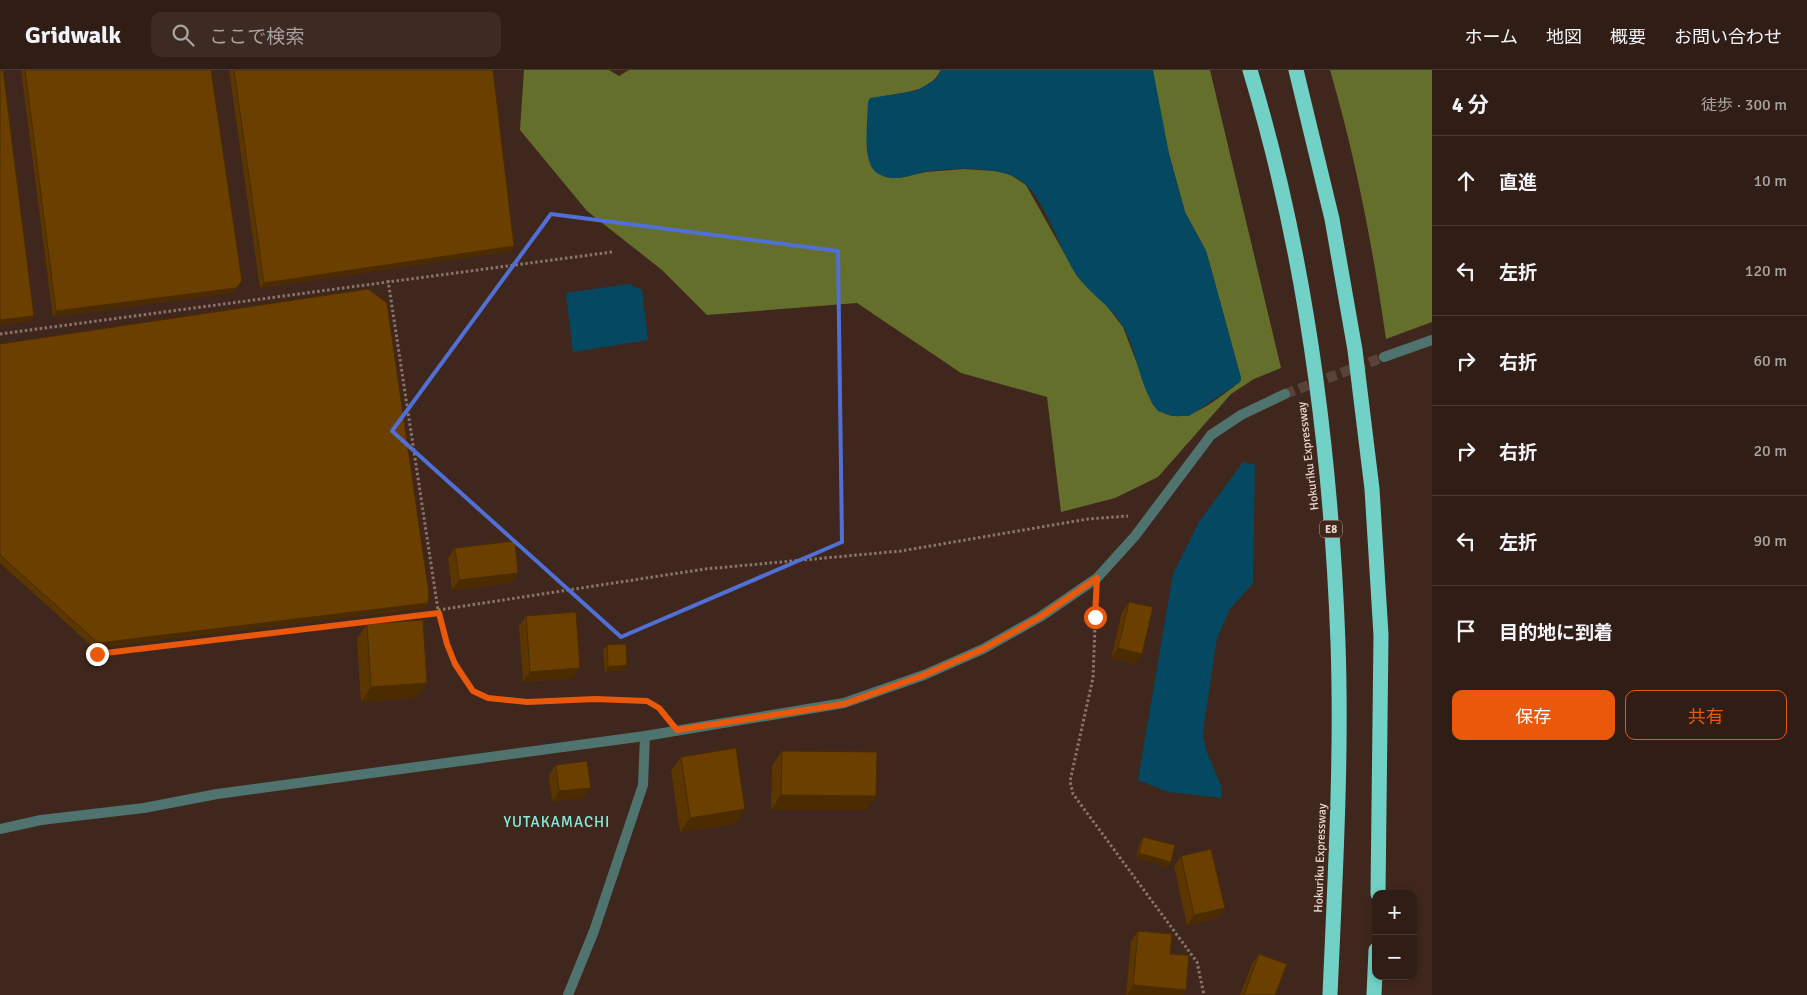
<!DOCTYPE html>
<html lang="ja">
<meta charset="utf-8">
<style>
:root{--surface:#301d16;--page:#3c2a23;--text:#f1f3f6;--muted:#a8a2a1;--line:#4b3b35;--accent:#ea580c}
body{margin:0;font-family:Signika,"Noto Sans JP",sans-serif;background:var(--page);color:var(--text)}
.controls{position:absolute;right:15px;bottom:15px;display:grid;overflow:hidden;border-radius:10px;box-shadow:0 2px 8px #0003}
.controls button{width:45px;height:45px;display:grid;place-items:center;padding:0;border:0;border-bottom:1px solid var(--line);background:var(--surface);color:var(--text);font:25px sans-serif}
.stop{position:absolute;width:15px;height:15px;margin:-11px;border:4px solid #ea580c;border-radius:50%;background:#fff}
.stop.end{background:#ea580c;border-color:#fff;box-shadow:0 1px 5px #0008}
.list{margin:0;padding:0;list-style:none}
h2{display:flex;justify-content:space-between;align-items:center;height:65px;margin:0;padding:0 20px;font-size:21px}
h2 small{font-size:16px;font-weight:400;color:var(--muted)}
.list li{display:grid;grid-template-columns:32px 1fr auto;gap:15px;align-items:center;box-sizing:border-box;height:90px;padding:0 20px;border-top:1px solid var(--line)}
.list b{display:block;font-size:19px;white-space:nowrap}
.list em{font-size:16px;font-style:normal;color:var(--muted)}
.actions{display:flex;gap:10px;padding:15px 20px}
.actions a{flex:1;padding:11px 0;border:1px solid var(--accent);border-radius:10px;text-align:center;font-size:18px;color:var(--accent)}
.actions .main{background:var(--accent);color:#fff}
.icon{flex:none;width:28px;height:28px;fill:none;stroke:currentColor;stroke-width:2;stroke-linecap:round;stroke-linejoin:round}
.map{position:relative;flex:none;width:1432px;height:925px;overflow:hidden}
header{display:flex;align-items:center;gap:30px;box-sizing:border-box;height:70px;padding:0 25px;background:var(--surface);border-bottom:1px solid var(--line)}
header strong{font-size:24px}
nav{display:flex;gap:28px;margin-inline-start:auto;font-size:18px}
.search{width:350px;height:45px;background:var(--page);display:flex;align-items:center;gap:12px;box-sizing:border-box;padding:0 18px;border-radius:10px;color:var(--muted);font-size:19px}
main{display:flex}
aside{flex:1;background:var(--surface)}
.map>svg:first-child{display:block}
.forest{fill:#646f2c}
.water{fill:#044961}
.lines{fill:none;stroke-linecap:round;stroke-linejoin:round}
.tertiary-tunnel{stroke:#594238;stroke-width:10;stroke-dasharray:10 5;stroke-linecap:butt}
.path{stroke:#89746b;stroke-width:3;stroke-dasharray:2.5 2.5;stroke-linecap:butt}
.minor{stroke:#4f736e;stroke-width:10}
.tertiary{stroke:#4f736e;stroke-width:10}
.motorway{stroke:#72d1c6;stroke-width:15}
.wall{fill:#5c3600}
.shaded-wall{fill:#4b2c00}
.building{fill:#6b3f00;stroke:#4b2c00}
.route{stroke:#ea580c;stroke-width:6}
.marked{fill:none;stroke:#5070d6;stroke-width:4;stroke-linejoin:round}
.labels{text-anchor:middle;stroke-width:4;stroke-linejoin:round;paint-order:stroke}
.shield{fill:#40271d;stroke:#b6a39b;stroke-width:1}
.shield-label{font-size:11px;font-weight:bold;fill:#e8d8d1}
.street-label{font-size:12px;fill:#e8d8d1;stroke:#40271d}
.quarter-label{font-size:15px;letter-spacing:1px;fill:#85ecdb;stroke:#40271d}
</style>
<header>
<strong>Gridwalk</strong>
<div class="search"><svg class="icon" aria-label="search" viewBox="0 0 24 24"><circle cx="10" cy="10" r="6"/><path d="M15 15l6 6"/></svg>ここで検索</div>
<nav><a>ホーム</a><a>地図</a><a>概要</a><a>お問い合わせ</a></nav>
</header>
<main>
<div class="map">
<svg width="1432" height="925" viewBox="0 0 1432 925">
<rect width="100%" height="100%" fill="#40271d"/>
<path class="forest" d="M524 0H609L619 6 629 0H941C926 29 892 19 868 32L867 82 872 97 888 107 899 108 926 102 964 99 995 101 1009 104 1026 115 1077 206 1103 231 1123 257 1152 333C1178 366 1216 329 1240 312L1241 308 1206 181 1185 142 1169 84 1152 6 1153 0H1210L1281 298 1254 309 1231 324 1158 407 1115 428 1061 442 1047 327 961 303 857 233 707 245 662 200 587 141 520 60Z
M1330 0H1432V252L1386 269C1373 178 1356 89 1330 0Z"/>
<path class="water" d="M941 0H1153L1169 84 1185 142 1206 181 1211 198 1241 308 1240 312 1189 346H1173L1158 341C1139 317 1138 284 1124 258 1112 236 1089 224 1076 204 1058 178 1046 128 1020 110 997 95 949 98 923 102 915 104 905 108 897 108 888 109 875 105 871 96 863 77 868 52 868 32L870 28 916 21 936 9Z
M629 214 642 220 648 270 573 282 566 223Z
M1243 392 1255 395 1253 513 1230 539 1217 568 1205 648 1203 664 1206 680 1222 718 1221 728 1168 722 1138 710 1173 504 1199 452Z"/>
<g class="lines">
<path class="tertiary-tunnel" d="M1285 324 1384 287"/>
<path class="path" d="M388 210 438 540 447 574 463 609 473 621 488 628 527 632 595 629 647 631 666 644
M0 264 612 182
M1096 530 1093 608 1070 711 1073 724 1197 892 1204 925
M438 540 705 499 901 481 1088 449 1128 446
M97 584 439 543"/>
<path class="minor" d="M568 925 594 861 643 715 645 666"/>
<path class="tertiary" d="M1384 287 1432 270
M0 759 41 750 144 738 217 724 645 666 844 633 924 605 983 579 1040 547 1097 508 1135 466 1211 365 1241 345 1285 324"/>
<path class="motorway" d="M1250 0C1306 185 1331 381 1338 573 1342 690 1335 808 1330 925
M1296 0 1332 149 1355 280 1372 419 1381 565 1378 824
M1374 925 1376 880"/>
</g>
<path class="wall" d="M21 0H211L242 211 232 223 53 247Z
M229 0H493L514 176 511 181 260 218Z
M0 274 428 533 424 538 94 578 0 493Z
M455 478 511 513 452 520 448 488Z
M1129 532 1142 584 1135 594 1111 588 1122 542Z
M526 546 573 608 523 612 519 556Z
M367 554 417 628 361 632 357 569Z
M607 575 627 595 624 600 605 602 603 580Z
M782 681 876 726 866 740H771L772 696Z
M681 687 735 754 680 762 671 701Z
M556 695 584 728 552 731 549 705Z
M1143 767 1171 792 1167 797 1136 788 1140 772Z
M1181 786 1218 848 1187 855 1174 796Z
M1138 861 1170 884 1186 920 1182 925H1126L1131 871Z
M1259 884 1275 925H1240L1252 894Z"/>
<path class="shaded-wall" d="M514 176 511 181 260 218 264 213Z
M242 211 232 223 53 247 56 241Z
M34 246 30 251 0 255V250Z
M518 503 511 513 452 520 459 510Z
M428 533 424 538 94 578 98 573Z
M1118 578 1142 584 1135 594 1111 588Z
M627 595 624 600 605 602 608 597Z
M580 598 573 608 523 612 530 602Z
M427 613 417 628 361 632 371 617Z
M591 718 584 728 552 731 559 721Z
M781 725 876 726 866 740H771Z
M745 739 735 754 680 762 690 748Z
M1139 783 1171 792 1167 797 1136 788Z
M1225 838 1218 848 1187 855 1194 845Z
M1133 915 1186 920 1182 925H1127Z"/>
<path class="building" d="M0 0H3L34 246 0 250Z
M25 0H211L242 211 236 218 56 241Z
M234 0H493L514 176 264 213Z
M368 219 387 233 429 524 428 533 98 573 0 485V274Z
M515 471 518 503 459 510 455 478Z
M1129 532 1153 537 1142 584 1118 578Z
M576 542 580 598 530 602 526 546Z
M423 550 427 613 371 617 367 554Z
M626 574 627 595 608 597 607 575Z
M736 678 745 739 690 748 681 687Z
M782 681 877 682 876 726 781 725Z
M587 691 591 718 559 721 556 695Z
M1143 767 1175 775 1171 792 1139 783Z
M1211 779 1225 838 1194 845 1181 786Z
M1138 861 1172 864 1170 884 1189 885 1186 920 1133 915Z
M1259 884 1287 894 1275 925H1244Z"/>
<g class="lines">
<path class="route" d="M97 584 439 543 447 574 455 594 473 621 488 628 527 632 595 629 647 631 659 638 677 660 844 634 924 605 983 579 1040 547 1097 508 1095 547"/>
</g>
<path class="marked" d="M551 144 838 181 842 472 621 567 392 361Z"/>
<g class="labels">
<rect class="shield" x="1320" y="450.5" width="22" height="17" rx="4"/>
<g class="shield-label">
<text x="1331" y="463">E8</text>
</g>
<g class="street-label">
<text transform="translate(1308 386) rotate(-97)" y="4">Hokuriku Expressway</text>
<text transform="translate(1320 788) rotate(-88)" y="4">Hokuriku Expressway</text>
</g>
<g class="quarter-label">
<text x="557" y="757">YUTAKAMACHI</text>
</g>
</g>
</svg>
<div class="controls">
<button>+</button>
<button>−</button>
</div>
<div class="stop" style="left:1095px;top:547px"></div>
<div class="stop end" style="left:97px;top:584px"></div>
</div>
<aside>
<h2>4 分<small>徒歩 · 300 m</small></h2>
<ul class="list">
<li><svg class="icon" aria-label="ahead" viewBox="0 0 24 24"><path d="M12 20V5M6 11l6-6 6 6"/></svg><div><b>直進</b></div><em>10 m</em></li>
<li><svg class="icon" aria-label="left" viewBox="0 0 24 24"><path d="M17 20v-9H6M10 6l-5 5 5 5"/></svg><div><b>左折</b></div><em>120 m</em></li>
<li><svg class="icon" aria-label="right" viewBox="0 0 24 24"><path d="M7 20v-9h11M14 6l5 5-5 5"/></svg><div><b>右折</b></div><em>60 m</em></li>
<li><svg class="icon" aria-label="right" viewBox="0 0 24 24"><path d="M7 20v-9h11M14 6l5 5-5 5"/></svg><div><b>右折</b></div><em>20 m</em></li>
<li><svg class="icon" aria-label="left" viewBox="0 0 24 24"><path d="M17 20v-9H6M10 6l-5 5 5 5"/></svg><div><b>左折</b></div><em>90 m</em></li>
<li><svg class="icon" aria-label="arrive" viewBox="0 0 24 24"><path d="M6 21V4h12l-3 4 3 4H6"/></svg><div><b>目的地に到着</b></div></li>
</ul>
<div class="actions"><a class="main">保存</a><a>共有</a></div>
</aside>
</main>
